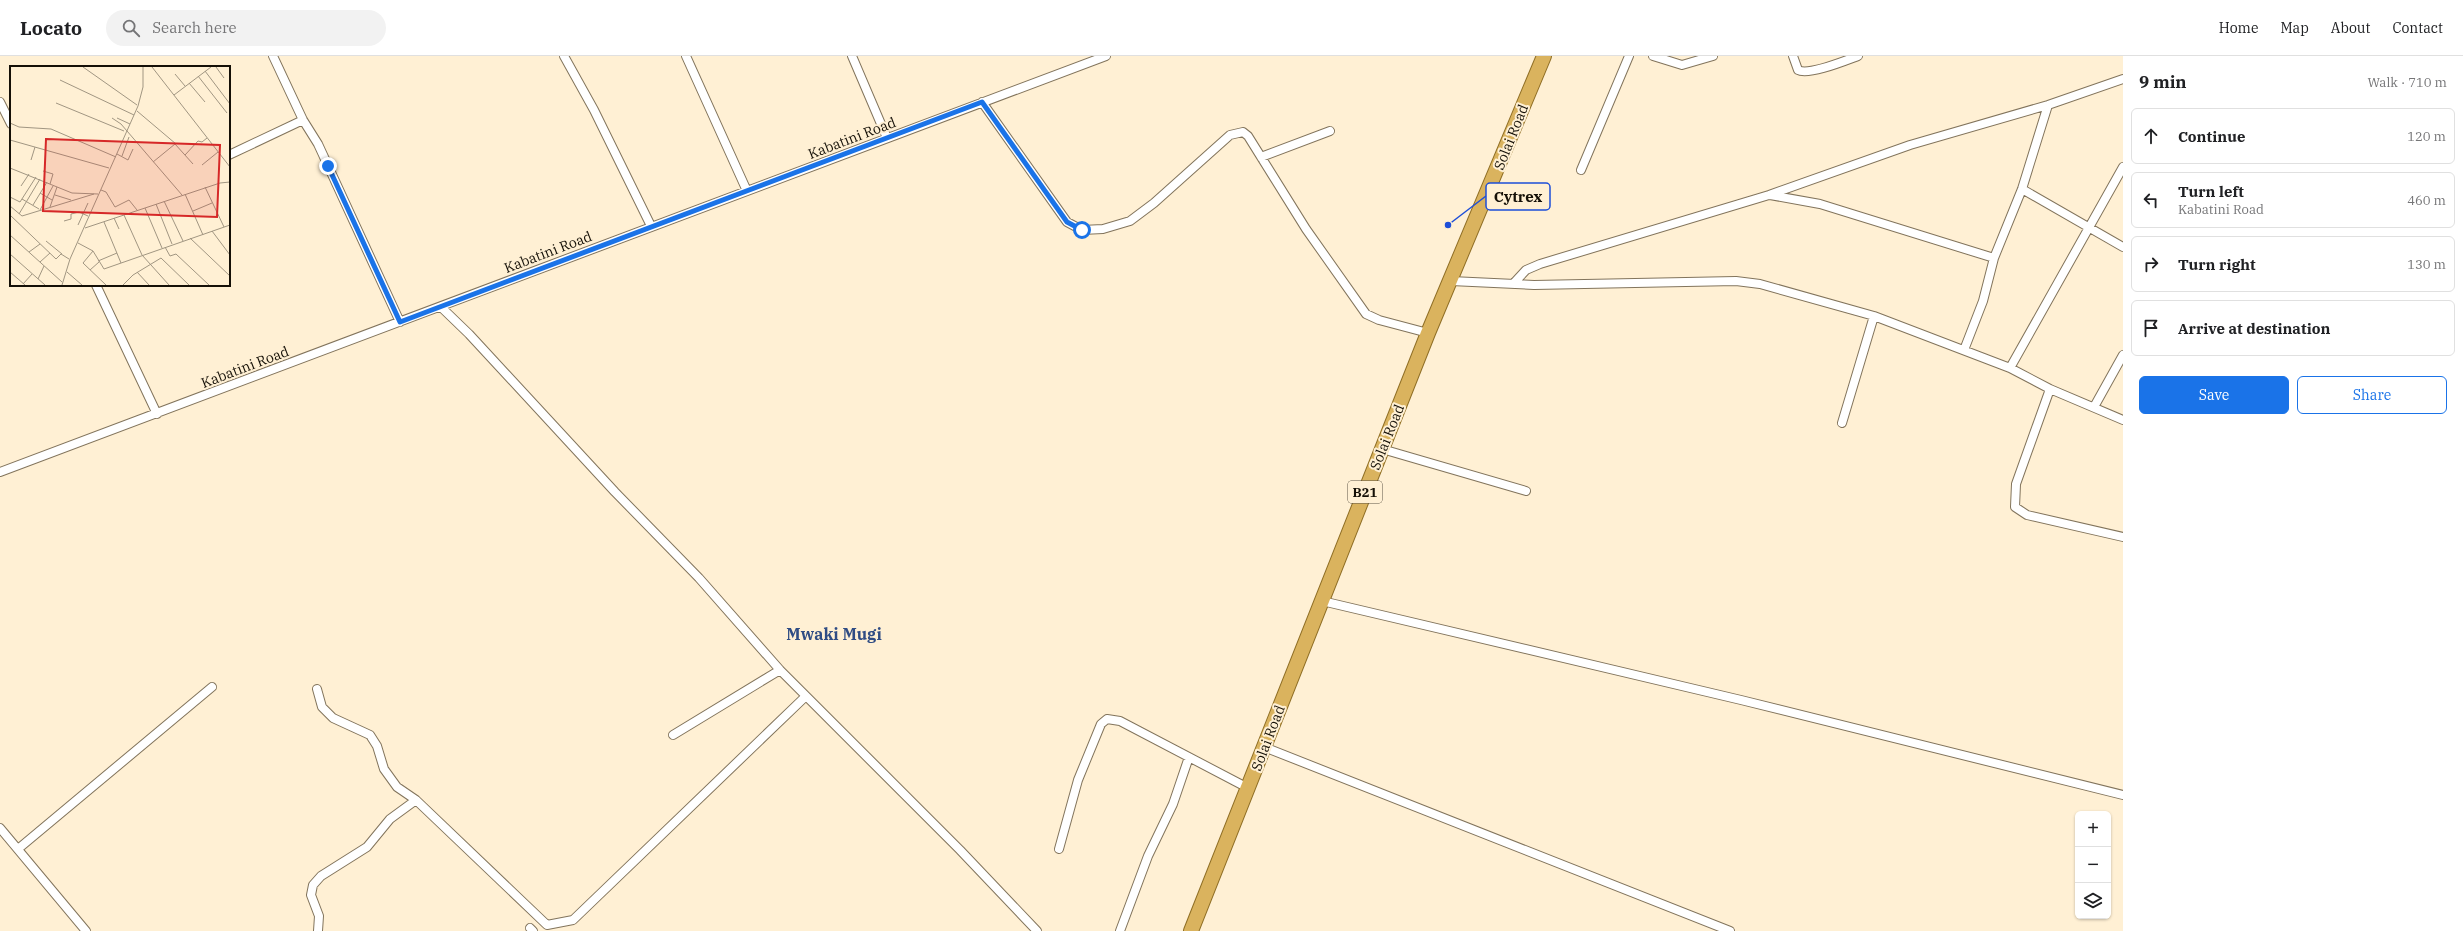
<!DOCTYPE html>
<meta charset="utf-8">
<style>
:root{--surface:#fff;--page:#f2f2f2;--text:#202124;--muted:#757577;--line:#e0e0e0;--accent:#1a73e8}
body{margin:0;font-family:"IBM Plex Serif",serif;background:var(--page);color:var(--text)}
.controls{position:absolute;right:12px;bottom:12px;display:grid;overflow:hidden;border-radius:6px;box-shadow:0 1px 3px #0004}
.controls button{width:36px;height:36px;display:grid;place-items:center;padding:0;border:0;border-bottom:1px solid var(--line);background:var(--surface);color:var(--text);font:20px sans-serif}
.stop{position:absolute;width:12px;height:12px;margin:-9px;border:3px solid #1a73e8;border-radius:50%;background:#fff}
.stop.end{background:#1a73e8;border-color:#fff;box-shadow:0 1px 4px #0008}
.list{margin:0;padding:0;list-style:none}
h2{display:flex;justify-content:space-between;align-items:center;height:52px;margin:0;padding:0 16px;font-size:17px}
h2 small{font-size:13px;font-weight:400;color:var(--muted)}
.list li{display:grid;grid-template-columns:26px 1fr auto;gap:12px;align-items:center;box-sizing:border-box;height:56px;margin:0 8px 8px;padding:0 8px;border:1px solid var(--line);border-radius:6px}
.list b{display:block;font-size:15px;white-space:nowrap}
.list p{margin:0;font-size:13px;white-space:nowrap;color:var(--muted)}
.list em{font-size:13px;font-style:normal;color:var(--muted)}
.actions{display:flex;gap:8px;padding:12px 16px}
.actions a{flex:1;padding:9px 0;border:1px solid var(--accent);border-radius:6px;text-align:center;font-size:14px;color:var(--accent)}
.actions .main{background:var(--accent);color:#fff}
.icon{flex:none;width:22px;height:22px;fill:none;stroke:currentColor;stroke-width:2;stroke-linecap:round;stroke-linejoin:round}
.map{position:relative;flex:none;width:2123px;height:875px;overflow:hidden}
header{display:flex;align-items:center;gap:24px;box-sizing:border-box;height:56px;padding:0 20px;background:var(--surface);border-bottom:1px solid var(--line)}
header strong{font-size:19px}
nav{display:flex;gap:22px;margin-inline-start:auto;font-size:14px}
.search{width:280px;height:36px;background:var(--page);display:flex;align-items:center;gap:10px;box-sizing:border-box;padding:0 14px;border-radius:22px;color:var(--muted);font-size:15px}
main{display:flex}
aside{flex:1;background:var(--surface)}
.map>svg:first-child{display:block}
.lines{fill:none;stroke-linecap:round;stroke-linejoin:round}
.minor-casing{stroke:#82745c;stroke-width:10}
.trunk-casing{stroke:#8f6e25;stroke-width:16}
.minor{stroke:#fff;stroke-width:8}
.trunk{stroke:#dab35e;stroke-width:14}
.route{stroke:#1a73e8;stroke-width:5}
.labels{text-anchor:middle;stroke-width:4;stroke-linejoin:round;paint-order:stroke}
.shield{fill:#fff0d4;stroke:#5b5344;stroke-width:1}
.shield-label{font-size:13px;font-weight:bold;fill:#151007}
.street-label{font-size:14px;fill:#151007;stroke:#fff0d4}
.quarter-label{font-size:16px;font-weight:bold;fill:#2f4c84;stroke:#fff0d4}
.inset-road{fill:none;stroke:#a19682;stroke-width:1}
.view{fill:#d62828;fill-opacity:0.15;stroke:#d62828;stroke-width:2}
.inset-edge{fill:none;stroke:#151007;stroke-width:2}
.leader{fill:none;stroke:#1d4ed8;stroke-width:1.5}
.callout-dot{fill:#1d4ed8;stroke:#fff0d4;stroke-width:1.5}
.callout{fill:#fff0d4;stroke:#1d4ed8;stroke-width:1.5}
.callout-label{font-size:15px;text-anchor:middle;font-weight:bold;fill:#151007}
</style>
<header>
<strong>Locato</strong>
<div class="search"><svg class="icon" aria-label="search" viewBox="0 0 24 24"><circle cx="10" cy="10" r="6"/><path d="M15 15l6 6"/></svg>Search here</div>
<nav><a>Home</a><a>Map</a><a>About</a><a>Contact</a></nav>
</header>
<main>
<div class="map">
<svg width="2123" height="875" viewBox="0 0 2123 875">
<rect width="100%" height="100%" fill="#fff0d4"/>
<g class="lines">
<g class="minor-casing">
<path id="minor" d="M273 0 303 64 318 88 400 266
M564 0 594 54 651 170
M686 0 747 135
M852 0 887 82
M1653 0 1682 9 1713 0
M1793 0 1798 14C1808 20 1847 4 1858 0
M0 46 11 68
M982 46 1067 166 1082 174 1103 173 1130 165 1154 147 1230 79 1243 76 1248 80 1306 173 1366 258 1379 264 1428 277
M229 99 303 64
M1261 101 1330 75
M1581 114 1629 0
M2022 133 2123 191
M1770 139 1820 148 1994 202
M1451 225 1534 229 1736 225 1760 228 1874 260 2010 312 2050 333 2123 364
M1514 227 1526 214 1540 208 1769 139 1910 89 2048 49 2123 23
M96 229 157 358
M441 251 469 278 615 436 699 522 780 614 960 794 1037 875
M1964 294 1983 245 1994 202 2022 133 2048 49
M2010 312 2123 111
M2050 333 2016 428 2015 451 2027 459 2123 481
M2094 351 2123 299
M1842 367 1874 260
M1382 393 1526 435
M0 416 1106 0
M1322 545 1741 644 2123 739
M317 633 322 651 333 662 370 679 377 690 384 713 397 731 416 744 547 869 573 864 806 640
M673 679 780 614
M1264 691 1730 875
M0 772 86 875
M18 793 212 631
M1059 793 1078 724 1101 668 1107 663 1120 665 1248 732
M530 872 533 875
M318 875 319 860 311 839 313 829 321 820 367 791 390 763 416 744
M1120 875 1148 800 1173 748 1189 701"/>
</g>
<g class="trunk-casing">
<path id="trunk" d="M1191 875 1428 277 1544 0"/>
</g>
<use href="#minor" class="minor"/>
<use href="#trunk" class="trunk"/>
</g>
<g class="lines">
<path class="route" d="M328 110 400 266 982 46 1067 166 1082 174"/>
</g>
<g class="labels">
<rect class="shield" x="1348" y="425" width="34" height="22" rx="3"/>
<g class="shield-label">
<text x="1365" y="441">B21</text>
</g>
<g class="street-label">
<text transform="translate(1511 81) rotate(-68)" y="5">Solai Road</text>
<text transform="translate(852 82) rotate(-21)" y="5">Kabatini Road</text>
<text transform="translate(548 196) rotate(-21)" y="5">Kabatini Road</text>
<text transform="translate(245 311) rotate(-21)" y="5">Kabatini Road</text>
<text transform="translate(1387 381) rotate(-68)" y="5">Solai Road</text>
<text transform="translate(1268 682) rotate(-69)" y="5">Solai Road</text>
</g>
<g class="quarter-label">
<text x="834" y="584">Mwaki Mugi</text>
</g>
</g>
<g transform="translate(10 10)">
<rect width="220" height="220" fill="#fff0d4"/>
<path class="inset-road" d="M73 1 127 39M142 1 220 101M206 1 214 12M195 5 220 38M165 8 175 20M188 10 217 47M50 14 124 49M179 17 195 36M164 29 201 1M46 37 114 65M127 45 166 78M102 52 111 58 172 129M107 52 120 58M0 57 9 61 41 63 106 91M0 74 99 102M107 88 118 94 123 83M175 89 188 75 192 76 197 72M112 90 119 71M21 94 25 81M143 96 165 78 183 98M192 99 208 86M0 102 62 127 88 128M33 105 43 108 40 118M11 120 19 108M195 121 214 161M91 124 96 126 105 141 119 134 127 144M30 127 42 134M175 128 193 169M45 129 61 134M0 131 10 136 26 111M12 133 29 143M154 135 173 175M146 138 162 178M23 139 37 116M0 140 12 150 84 128M40 141 47 121M135 142 152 182M30 144 43 120M183 145 202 137M9 148 30 113M61 148 69 146 78 150M0 149 46 193 51 188 59 193M114 149 132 189 159 219M104 152 109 163M54 155 61 153V148M94 156 111 197M68 159 78 137M75 162 210 117 220 116M202 165 220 189M0 169 52 216M180 172 220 210M36 175 52 188M68 177 83 185 94 203 220 159M155 181 160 190 166 188 199 219M83 185 73 197 96 219M19 186 30 178M0 188 35 219M88 195 107 187M30 196 40 187M80 204 89 196M0 206 15 219M57 206 72 219M127 206 139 219M28 213 34 200M13 218 22 208M52 219 60 193 128 40 133 21V1M113 219 123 209 151 192 179 219"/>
<path class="view" d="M36 73 210 79 207 151 33 145Z"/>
<rect width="220" height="220" class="inset-edge"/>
</g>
<path class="leader" d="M1448 169L1486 140"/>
<circle class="callout-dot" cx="1448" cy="169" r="4"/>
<rect class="callout" x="1486" y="127" width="64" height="27" rx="4"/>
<g class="callout-label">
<text x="1518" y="146">Cytrex</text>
</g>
</svg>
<div class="controls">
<button>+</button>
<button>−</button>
<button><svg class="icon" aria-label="layers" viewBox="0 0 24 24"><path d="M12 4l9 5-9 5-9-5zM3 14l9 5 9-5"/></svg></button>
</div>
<div class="stop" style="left:1082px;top:174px"></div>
<div class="stop end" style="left:328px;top:110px"></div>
</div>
<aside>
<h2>9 min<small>Walk · 710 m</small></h2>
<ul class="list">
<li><svg class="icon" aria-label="ahead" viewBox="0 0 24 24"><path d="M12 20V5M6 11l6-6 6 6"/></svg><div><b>Continue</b></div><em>120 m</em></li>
<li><svg class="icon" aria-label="left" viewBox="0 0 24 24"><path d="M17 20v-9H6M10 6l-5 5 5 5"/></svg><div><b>Turn left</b><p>Kabatini Road</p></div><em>460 m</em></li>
<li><svg class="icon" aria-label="right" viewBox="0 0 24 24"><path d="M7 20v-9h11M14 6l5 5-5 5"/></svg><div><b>Turn right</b></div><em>130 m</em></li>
<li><svg class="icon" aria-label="arrive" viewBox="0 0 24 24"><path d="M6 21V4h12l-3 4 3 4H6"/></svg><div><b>Arrive at destination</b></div></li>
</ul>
<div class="actions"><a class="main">Save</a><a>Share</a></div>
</aside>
</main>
